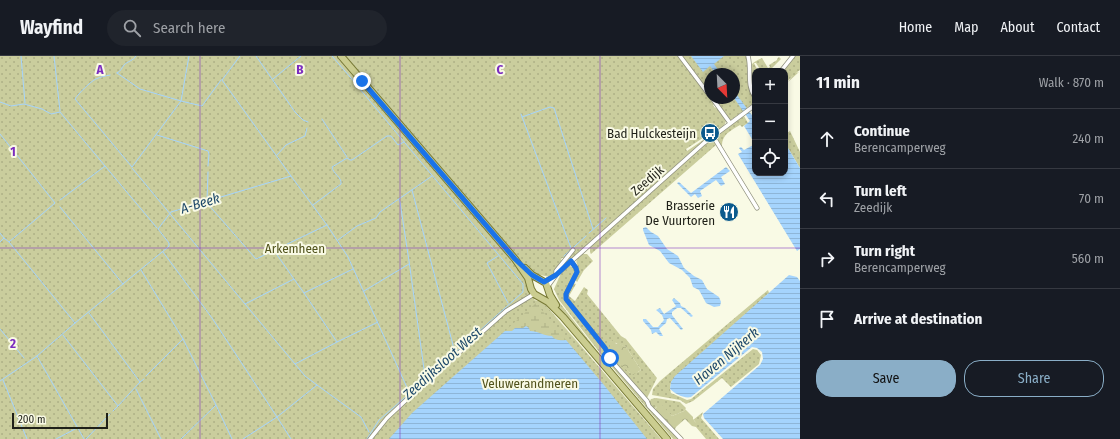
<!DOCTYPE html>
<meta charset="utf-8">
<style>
:root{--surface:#171b24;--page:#20242c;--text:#f1f3f6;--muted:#9ea1a6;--line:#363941;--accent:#8aaec7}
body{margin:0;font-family:"Fira Sans Condensed",sans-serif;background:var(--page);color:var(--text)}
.controls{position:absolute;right:12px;top:12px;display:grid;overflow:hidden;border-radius:8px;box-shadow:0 2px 6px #0003}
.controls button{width:36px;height:36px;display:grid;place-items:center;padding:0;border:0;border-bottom:1px solid var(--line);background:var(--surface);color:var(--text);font:20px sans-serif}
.compass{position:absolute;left:704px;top:12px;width:36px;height:36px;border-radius:50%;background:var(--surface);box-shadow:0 2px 6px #0003;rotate:156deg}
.scale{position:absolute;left:12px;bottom:10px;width:96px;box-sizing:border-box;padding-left:4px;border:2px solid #1f2018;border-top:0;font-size:11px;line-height:14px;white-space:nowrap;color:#1f2018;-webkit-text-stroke:3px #f9fae5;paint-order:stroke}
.stop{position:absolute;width:12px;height:12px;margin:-9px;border:3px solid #1a73e8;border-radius:50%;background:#fff}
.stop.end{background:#1a73e8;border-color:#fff;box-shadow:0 1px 4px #0008}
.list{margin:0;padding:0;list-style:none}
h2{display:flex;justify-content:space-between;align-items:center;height:52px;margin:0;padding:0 16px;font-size:17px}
h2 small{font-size:13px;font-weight:400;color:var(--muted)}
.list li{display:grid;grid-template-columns:26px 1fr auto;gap:12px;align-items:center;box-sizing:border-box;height:60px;padding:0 16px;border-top:1px solid var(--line)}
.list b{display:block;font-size:15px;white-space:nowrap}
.list p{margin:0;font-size:13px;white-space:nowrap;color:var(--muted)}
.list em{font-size:13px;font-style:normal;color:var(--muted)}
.actions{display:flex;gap:8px;padding:12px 16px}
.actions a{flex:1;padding:9px 0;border:1px solid var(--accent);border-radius:16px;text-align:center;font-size:14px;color:var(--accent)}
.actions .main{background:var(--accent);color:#111}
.icon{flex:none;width:22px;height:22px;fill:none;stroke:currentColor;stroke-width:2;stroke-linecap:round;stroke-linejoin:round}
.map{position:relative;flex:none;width:800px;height:383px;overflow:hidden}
header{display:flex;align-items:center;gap:24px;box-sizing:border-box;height:56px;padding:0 20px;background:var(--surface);border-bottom:1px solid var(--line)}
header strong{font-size:19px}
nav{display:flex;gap:22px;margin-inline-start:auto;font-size:14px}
.search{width:280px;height:36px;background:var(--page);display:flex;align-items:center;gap:10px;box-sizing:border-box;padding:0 14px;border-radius:22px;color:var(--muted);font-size:15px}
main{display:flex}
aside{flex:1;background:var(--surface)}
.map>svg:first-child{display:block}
.green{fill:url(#green-dots);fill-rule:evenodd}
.forest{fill:url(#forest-crowns)}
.wetland{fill:url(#wetland-marsh)}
.water{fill:url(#water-rules)}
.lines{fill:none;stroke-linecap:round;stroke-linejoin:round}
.stream{stroke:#a5d4fd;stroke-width:1}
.street-casing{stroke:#8f907d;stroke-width:5}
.primary-casing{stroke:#787a36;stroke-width:8}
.street{stroke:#fff;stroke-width:3.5}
.primary{stroke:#cbcd90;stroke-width:6}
.route{stroke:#1a73e8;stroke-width:5}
.grid{fill:none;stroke:#7b2cbf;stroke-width:1;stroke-opacity:0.55}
.labels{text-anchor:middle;stroke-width:4;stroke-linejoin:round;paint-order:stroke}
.poi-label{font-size:13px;fill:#1f2018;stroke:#f9fae5;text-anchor:end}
.street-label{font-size:13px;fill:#1f2018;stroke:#f9fae5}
.park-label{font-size:13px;fill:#51531d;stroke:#f9fae5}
.water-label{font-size:14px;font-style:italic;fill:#1c4769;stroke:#f9fae5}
.grid-label{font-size:13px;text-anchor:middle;font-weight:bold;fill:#7b2cbf;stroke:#f9fae5;stroke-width:4;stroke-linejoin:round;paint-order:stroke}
</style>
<header>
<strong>Wayfind</strong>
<div class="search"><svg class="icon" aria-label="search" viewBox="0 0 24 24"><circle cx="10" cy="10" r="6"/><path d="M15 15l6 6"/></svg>Search here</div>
<nav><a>Home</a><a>Map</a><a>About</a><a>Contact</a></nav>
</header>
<main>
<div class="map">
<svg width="800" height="383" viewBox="0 0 800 383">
<defs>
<pattern id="green-dots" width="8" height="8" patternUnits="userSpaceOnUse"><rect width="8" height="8" fill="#cacd9d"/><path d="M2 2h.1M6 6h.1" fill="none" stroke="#adb086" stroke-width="1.8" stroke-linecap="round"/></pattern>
<pattern id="forest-crowns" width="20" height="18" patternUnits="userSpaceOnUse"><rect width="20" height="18" fill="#cacd9d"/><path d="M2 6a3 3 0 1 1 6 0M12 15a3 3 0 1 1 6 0" fill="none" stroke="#adb086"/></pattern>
<pattern id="wetland-marsh" width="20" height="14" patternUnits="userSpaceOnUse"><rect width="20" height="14" fill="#cacd9d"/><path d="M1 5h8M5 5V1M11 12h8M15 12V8" fill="none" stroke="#adb086"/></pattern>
<pattern id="water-rules" width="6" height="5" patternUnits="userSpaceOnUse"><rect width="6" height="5" fill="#a5d4fd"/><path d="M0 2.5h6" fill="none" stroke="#8eb6d8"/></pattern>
</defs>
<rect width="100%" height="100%" fill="#f9fae5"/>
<path class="green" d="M0 0H747C749 9 747 18 749 27 750 34 755 39 755 46L731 64H729L716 46 713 49 714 51 718 53 726 65C724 74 713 75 706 80 699 84 693 89 686 93L687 95 709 80 558 215 564 202H562L561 203 562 205 552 220 550 221 540 219 529 229 530 238 539 244 535 243 534 244 543 246 661 383H0ZM710 18H734V42H710Z
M789 0H800V14L796 17 799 16 788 26 793 19 785 28V15H783L792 3Z
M779 1 781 3 769 15H761L756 7H754L758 15H755V23L751 22C751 8 749 8 762 2L768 12 770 11 769 9 777 4V3Z
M744 60 748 67 742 71 740 69C730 75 721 79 722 92L716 83V80Z
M790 75 800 96V112L785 87V78Z
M710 84H713L716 89 591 198 590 196V191Z
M582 198H587L593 205 584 214 577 226 575 223 579 214C577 205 573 206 582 198Z
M568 210 573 211 575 214 564 238 565 243 587 270 615 310 679 383H673L600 297 559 244 554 233 562 215Z
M573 227 576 228 569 240 575 245 584 231 588 234 587 238 621 280 626 283 657 322 647 342 617 309 606 291 569 245 567 239ZM611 285 626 291 641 314 638 316 630 317C620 305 608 303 611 285Z
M768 234 769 237 671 326 670 333 671 337 687 344 691 343 753 293 757 294 761 299 759 308 731 331 722 322 693 345 686 348 680 344 652 339 653 333 660 325Z
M556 242 609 310 671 383H669L571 267 553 244Z
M656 342 680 346 686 352 684 355 672 360 663 352 662 349 656 351 655 354 650 350 649 347 651 343Z
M703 356 701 362 719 383H706L696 371 695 365 693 364Z"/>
<path class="forest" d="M614 283 616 288 618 287 626 291 641 314 633 319C631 318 613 302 611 299 609 296 610 291 610 286Z
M658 348H661L672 360 684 355 685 353 693 361V363L696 367V371L692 370 685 363 676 371 674 375 655 354Z"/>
<path class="wetland" d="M536 247 566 284C561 285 554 284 551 280L542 279 523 272 505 275Z"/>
<path class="water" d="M691 0H724L714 8 721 18H716L710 10 703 16Z
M734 35 754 62H755V117H785V87L800 112V193L797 195 738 98 742 96 739 92 741 91 744 94 755 88 744 70 750 65 734 42Z
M726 111 730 115 721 121 725 128 721 130 716 124 700 135 702 140 698 142 695 138 691 141 677 127 679 126 691 137Z
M646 171 651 176 658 180 667 193 678 200 684 212 694 220 702 224 707 233 719 241 721 246 720 250 714 251 706 247 699 234 693 231 690 222 682 214 669 207 660 195 649 189 643 174V172Z
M789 219 797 221 800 225V383H723L704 362 703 358 760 309 763 303 762 296 757 292 752 291 691 341C684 343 674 337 670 333L671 326 675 320Z
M674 242 680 247 681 250 685 252 693 260 691 261 681 252H677L672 256V259L683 273 681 274 670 262 667 263 666 267 659 273 663 280H660L656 276 652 278 651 274 643 265V263H646L653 271H658L664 264 662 259 656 254 660 252 664 258 676 250 672 244Z
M526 270 529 272 530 275C538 275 544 280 552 280 554 284 561 285 566 284L604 329 647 383H389L412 357 505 275H512L515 272H523Z"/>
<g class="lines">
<path class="stream" d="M21 0 25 47
M54 0 60 55
M256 0 295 56 303 64 308 66
M332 0 357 29
M117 17 140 33 181 45 189 0
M117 17C121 15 121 13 124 9 128 5 133 5 136 0
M110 19C105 20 100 21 96 23 91 25 78 38 75 43L132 111 181 45 202 50 221 24
M273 23 301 0
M359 32 523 228V236L393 352 379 364 367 383
M0 46 11 50 24 48 42 53 51 58 60 56 105 110 60 144
M521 58 571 192
M522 61 550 51 554 52 593 173
M322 63 347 101
M0 78 55 147 9 186 4 182 0 186
M157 79 208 95 209 98 208 110
M277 99 286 89 305 80 307 72
M105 110 157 172
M132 112 245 248
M291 120 327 169 348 201 409 336
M412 134 453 289 454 296
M399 144 400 146 409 205 424 313 423 323
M207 145 208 116
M206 146 256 203 327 169
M313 149 341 128C342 121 333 118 332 111L347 102 350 104H352L387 80H391L398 89 404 86
M60 151 123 228
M0 177 4 182
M589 177 606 162
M338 184 357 170 376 162 380 156 432 120
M9 186 75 267
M163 196 212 262 277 361 317 329 305 320 295 308
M275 196 294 223
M498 200 487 207 508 247
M564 200 586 180
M353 213 304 237 337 286 378 266
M141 214 183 283 216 349
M364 235 409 208
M304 237 294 223 245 248 295 308 337 286
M89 257 140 326 144 323
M0 273 24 302
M63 279 118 350 140 326
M37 300 84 383
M146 320 183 283
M3 324 27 383
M0 325 37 300 75 267 167 192 169 190V187L158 173 171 156 291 120 222 24 240 0
M317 329 361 361 369 376
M136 333 161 383
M113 355 118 350
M56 383 77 372
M86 383 110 358
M181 383 216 349 232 383
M243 383 277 361 291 383"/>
<g class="street-casing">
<path id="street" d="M680 0 710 40
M748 0C752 14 746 29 755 41
M781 15 793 0
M712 42 730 67
M713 80 757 152
M571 205 576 212 577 216 566 238 567 244 605 292 616 310 647 345 649 350 681 383
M544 226 556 219 704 87 755 49
M548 230 556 219V215L573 194
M370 383 387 362 418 333 506 255 534 238"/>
</g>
<g class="primary-casing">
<path id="primary" d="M341 0 515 203 528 222 531 233 534 238 548 246 563 261 667 383
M525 212 532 219 546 227 550 239 556 249"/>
</g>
<use href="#street" class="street"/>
<use href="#primary" class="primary"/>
</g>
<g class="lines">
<path class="route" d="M362 25 515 203 532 219 544 226 556 219 571 205 576 212 577 216 566 238V243L605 292 610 302"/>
</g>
<path class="grid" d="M200 0V383M400 0V383M600 0V383M0 192H800"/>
<defs>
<g id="bus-disc" transform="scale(1)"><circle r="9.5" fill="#0b5a8d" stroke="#f9fae5"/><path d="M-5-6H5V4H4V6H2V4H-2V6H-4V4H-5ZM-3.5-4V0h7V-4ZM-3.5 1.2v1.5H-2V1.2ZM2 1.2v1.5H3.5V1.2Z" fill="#fff"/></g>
<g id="restaurant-disc" transform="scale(1)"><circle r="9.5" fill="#0b5a8d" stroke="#f9fae5"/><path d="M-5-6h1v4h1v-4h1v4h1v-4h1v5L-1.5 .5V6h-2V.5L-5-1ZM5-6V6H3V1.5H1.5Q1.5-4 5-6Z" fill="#fff"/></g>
</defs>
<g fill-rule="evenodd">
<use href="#bus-disc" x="710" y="77"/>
<use href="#restaurant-disc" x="729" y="156"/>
</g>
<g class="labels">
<g class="poi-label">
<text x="696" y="82">Bad Hulckesteijn</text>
<text x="715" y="154">Brasserie<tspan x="715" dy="15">De Vuurtoren</tspan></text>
</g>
<g class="street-label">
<text transform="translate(647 124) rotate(-41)" y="5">Zeedijk</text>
</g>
<g class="park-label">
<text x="295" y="197">Arkemheen</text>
<text x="530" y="332">Veluwerandmeren</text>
</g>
<g class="water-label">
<text transform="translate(200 147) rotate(-17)" y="5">A-Beek</text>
<text transform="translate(726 300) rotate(-40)" y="5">Haven Nijkerk</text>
<text transform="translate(442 307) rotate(-42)" y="5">Zeedijksloot West</text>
</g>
</g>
<g class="grid-label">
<text x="100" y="18">A</text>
<text x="300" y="18">B</text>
<text x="500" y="18">C</text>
<text x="13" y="100">1</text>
<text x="13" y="292">2</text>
</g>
</svg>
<div class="controls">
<button>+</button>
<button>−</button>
<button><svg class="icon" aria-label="locate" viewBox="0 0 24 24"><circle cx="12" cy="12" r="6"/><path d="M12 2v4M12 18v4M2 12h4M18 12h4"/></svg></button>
</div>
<svg class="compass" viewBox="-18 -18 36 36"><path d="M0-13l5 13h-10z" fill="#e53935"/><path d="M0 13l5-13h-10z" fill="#9ea1a6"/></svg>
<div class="scale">200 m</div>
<div class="stop" style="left:610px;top:302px"></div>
<div class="stop end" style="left:362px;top:25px"></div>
</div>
<aside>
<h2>11 min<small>Walk · 870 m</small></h2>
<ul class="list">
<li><svg class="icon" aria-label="ahead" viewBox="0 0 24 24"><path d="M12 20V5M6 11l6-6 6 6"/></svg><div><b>Continue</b><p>Berencamperweg</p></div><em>240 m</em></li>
<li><svg class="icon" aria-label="left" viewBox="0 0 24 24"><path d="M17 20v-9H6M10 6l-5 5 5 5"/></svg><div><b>Turn left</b><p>Zeedijk</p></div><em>70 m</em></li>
<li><svg class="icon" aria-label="right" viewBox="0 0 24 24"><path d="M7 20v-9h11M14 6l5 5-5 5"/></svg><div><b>Turn right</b><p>Berencamperweg</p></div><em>560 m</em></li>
<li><svg class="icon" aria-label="arrive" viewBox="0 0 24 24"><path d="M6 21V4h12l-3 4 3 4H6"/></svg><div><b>Arrive at destination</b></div></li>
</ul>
<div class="actions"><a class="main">Save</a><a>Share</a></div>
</aside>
</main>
